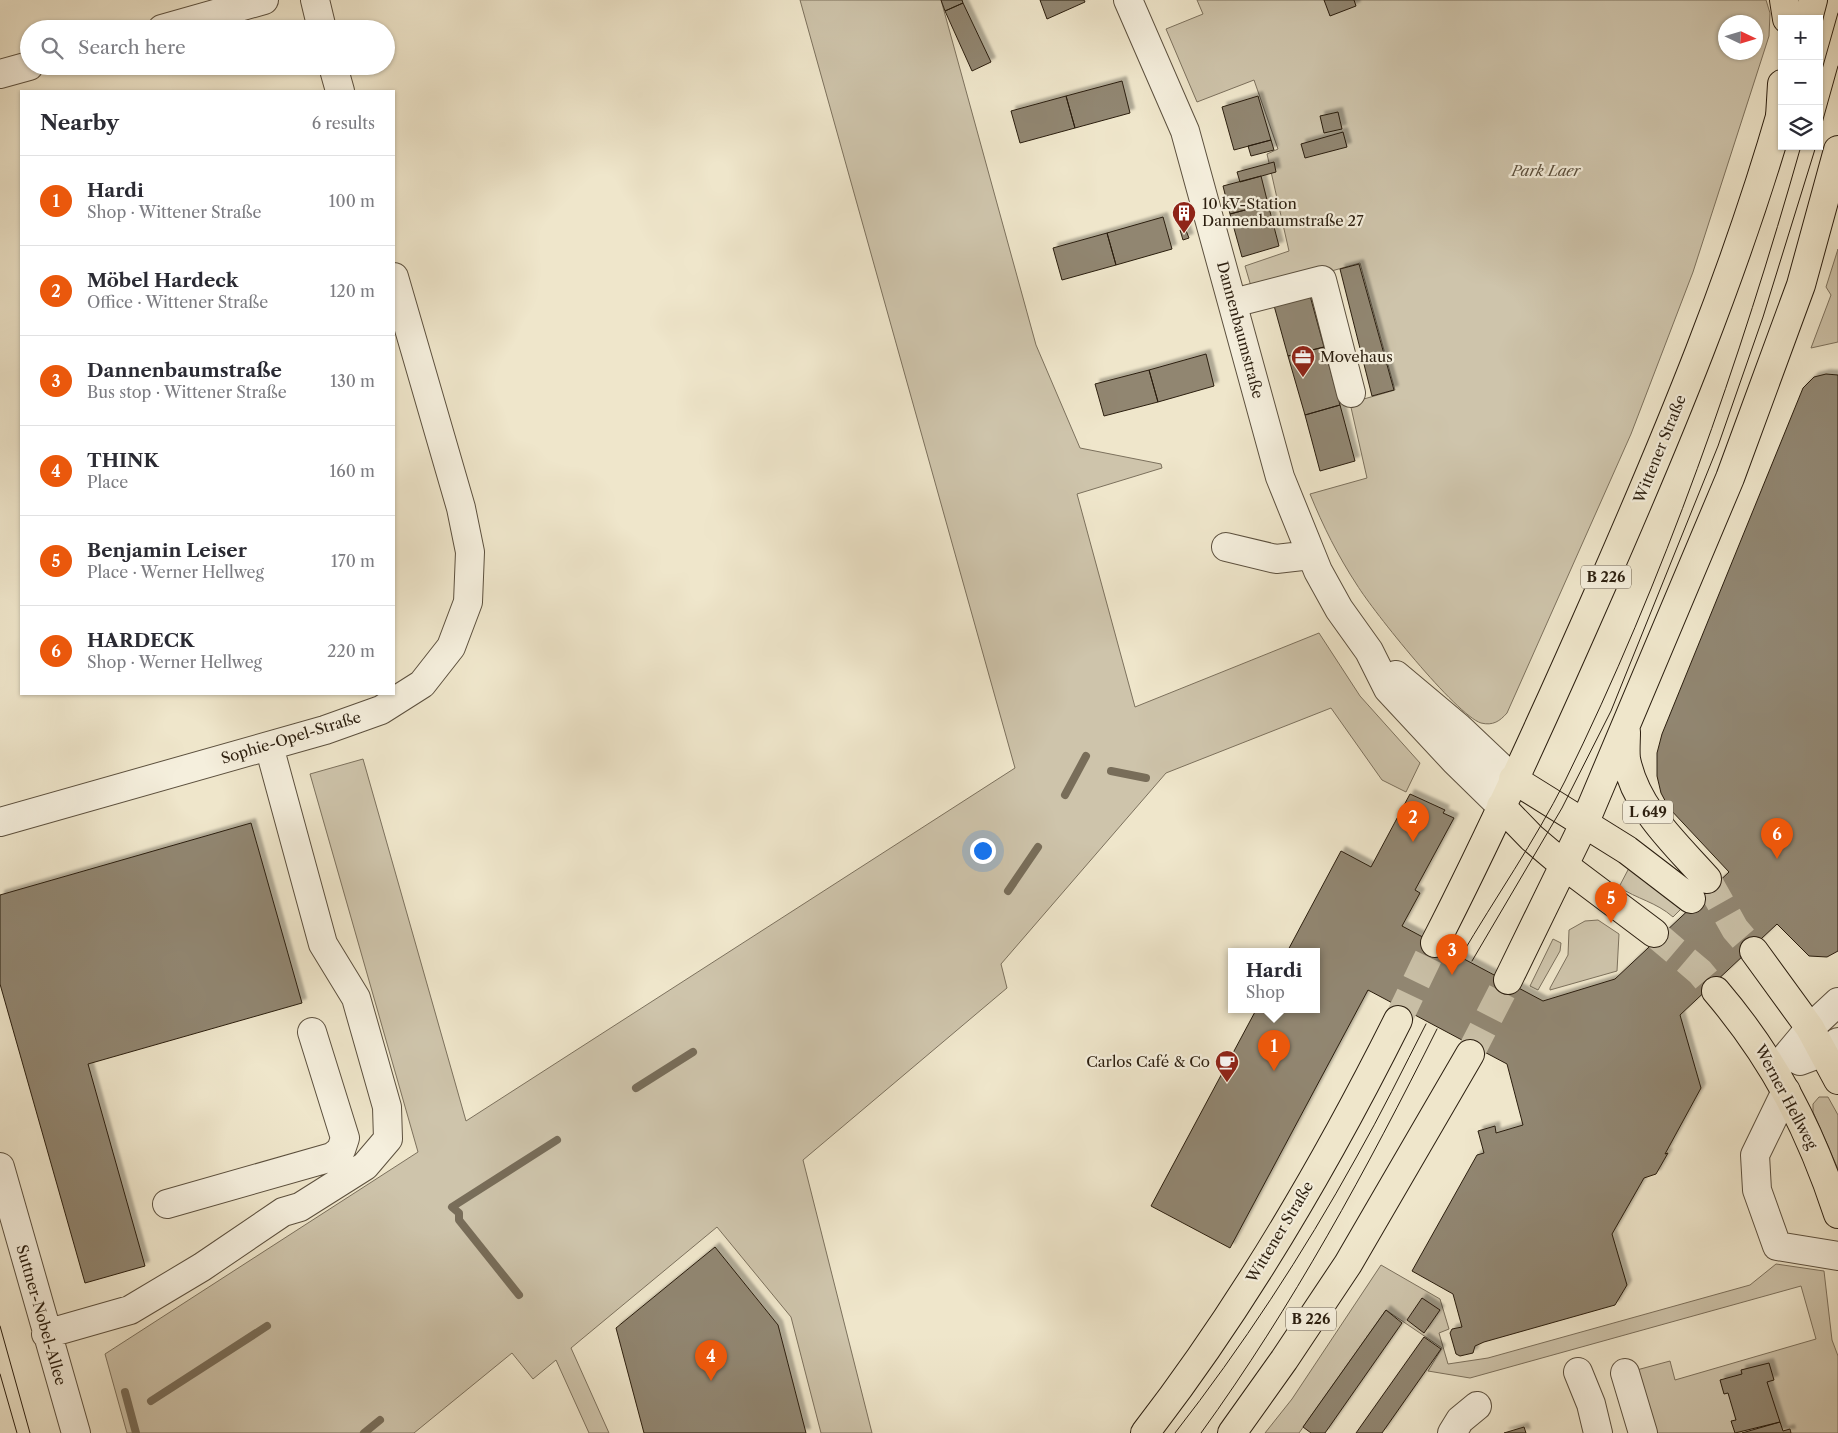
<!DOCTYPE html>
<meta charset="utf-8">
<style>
:root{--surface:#fff;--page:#f7f7f7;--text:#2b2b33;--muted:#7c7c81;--line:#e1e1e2;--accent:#ea580c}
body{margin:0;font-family:"Libre Caslon Text",serif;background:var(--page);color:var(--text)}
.controls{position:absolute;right:15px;top:15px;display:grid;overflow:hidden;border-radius:0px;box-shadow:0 1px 4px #0004}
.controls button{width:45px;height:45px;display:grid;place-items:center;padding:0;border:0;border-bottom:1px solid var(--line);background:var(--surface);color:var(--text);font:25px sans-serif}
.compass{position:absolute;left:1718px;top:15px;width:45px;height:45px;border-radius:50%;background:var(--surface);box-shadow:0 1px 4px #0004;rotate:94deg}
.you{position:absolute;left:982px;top:850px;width:18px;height:18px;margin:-12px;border:4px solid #fff;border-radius:50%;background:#1a73e8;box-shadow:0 0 0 8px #1a73e833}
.badge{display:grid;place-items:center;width:32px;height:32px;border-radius:50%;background:var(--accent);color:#fff;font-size:16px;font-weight:700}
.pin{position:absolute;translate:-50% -41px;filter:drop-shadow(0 1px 2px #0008)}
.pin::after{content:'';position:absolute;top:26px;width:18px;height:15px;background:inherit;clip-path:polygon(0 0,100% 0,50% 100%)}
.popup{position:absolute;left:1228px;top:948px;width:92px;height:65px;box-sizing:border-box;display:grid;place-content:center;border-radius:0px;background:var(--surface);filter:drop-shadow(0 1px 4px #0005);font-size:16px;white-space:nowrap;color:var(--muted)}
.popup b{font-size:19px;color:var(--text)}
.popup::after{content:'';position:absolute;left:50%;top:100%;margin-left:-10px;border:10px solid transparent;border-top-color:var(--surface)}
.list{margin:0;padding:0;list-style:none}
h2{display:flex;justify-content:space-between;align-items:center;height:65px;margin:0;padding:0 20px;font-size:21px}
h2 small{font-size:16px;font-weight:400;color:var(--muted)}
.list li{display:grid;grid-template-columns:32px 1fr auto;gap:15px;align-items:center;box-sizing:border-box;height:90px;padding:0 20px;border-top:1px solid var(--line)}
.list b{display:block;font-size:19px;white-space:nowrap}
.list p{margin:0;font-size:16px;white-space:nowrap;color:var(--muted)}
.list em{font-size:16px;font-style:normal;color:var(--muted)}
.icon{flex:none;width:28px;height:28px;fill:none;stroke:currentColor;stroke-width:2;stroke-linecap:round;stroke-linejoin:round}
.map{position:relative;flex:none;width:1838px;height:1433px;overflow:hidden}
.search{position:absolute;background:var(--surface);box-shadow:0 1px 4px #0004;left:20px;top:20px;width:375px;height:55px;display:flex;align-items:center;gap:12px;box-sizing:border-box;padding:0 18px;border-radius:28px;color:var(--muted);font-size:19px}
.panel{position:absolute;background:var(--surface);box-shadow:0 1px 4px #0004;left:20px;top:90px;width:375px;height:605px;border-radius:0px}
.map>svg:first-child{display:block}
.green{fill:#cec4ab;stroke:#7c715d;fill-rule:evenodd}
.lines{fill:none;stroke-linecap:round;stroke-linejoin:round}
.stream{stroke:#786d59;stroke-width:8}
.building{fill:#918671;stroke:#2b1e0f;filter:url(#shadow)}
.major-tunnel{stroke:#c8bea5;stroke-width:28;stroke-dasharray:28 14;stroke-linecap:butt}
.minor-casing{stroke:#5c503e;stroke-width:30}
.major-casing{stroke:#2b1e0f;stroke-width:30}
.highway-casing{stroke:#2b1e0f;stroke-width:30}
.minor{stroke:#f5efdd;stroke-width:28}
.major{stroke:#efe6cb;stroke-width:28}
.highway{stroke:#efe6cb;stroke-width:28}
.tram{stroke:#2b1e0f;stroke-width:1}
.labels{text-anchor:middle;stroke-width:4.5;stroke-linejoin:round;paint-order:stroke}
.shield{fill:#f5efdd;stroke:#685d4d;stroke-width:1}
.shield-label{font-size:14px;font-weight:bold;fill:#2b1e0f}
.park-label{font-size:15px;font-style:italic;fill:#5c503e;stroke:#f5efdd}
.poi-label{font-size:15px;fill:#2b1e0f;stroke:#f5efdd;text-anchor:start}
.street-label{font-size:15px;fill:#2b1e0f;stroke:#f5efdd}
</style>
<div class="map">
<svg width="1838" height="1433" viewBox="0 0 1838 1433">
<defs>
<filter id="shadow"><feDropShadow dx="4.5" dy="-4.5" stdDeviation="1" flood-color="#0004"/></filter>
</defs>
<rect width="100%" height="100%" fill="#efe6cb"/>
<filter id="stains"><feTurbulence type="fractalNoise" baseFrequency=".004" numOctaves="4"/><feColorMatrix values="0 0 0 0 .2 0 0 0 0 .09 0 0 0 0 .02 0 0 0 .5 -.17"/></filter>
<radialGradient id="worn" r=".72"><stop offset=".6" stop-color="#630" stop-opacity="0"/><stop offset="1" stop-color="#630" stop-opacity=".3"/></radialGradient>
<path class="green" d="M800 0H941L1036 345 1080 448 1161 464 1162 468 1077 494 1135 707 1319 633 1360 696 1420 763 1406 792 1382 780 1331 708 1166 773 1001 964 1007 988 803 1160 872 1433H821L791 1317 717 1227 571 1348 609 1433H589L556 1360 533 1379 512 1353 414 1433H127L105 1354 418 1152 310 774 363 759 466 1121 1015 768Z
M1197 0H1766L1770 13 1769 36 1693 272 1631 434 1507 713C1500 721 1493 726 1481 723 1456 715 1373 611 1357 585 1338 556 1323 526 1310 494L1367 478 1350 403 1395 390 1360 263 1253 293 1245 266 1289 251 1267 154 1278 149 1254 80 1197 102 1166 29 1203 14ZM1726 22H1756V52H1726Z
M1838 249V342L1811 348 1831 295 1826 287Z
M1629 868 1656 887 1681 909 1673 917C1656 902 1637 899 1619 887Z
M1598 920 1619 934 1617 971 1550 990V988L1568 955 1569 930 1585 921Z
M1553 939 1561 943 1560 951 1538 990 1530 986Z
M1819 1097H1828L1838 1115V1169L1813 1112V1104Z
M1776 1264 1824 1271 1832 1340 1838 1356V1433H1653L1633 1371 1670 1361 1675 1380 1816 1339 1801 1286 1470 1378 1428 1371 1442 1348 1386 1310 1299 1433H1265L1292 1399 1381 1265 1440 1299 1449 1329 1439 1333 1448 1364 1488 1358 1750 1285Z"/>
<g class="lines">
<path class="stream" d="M1111 771 1146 778
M1065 795 1086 756
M1008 891 1038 847
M636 1088 693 1052
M519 1295 459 1220V1213L452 1207 557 1140
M125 1392 136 1433
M151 1401 267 1326
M364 1433 380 1420"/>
</g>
<path class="building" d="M941 0H962L963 3 945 11Z
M1040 0H1084L1085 2 1047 19Z
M1324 0H1354L1356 6 1330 16Z
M963 3 991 62 972 71 945 11Z
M1122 81 1130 113 1075 128 1066 96Z
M1066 96 1075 128 1020 143 1011 111Z
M1258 96 1271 140 1234 150 1222 107Z
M1338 112 1342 129 1324 133 1320 116Z
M1343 132 1347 147 1305 158 1301 144Z
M1271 140 1274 150 1251 156 1248 146Z
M1274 162 1276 172 1240 182 1237 172Z
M1261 176 1268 204 1230 214 1223 186Z
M1268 204 1279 246 1242 257 1230 214Z
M1163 217 1172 249 1116 265 1107 233Z
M1185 228 1189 238 1183 240 1180 230Z
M1107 233 1116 265 1062 280 1053 248Z
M1359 264 1394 390 1372 396 1340 269Z
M1309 292 1324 347 1288 356 1273 302Z
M1324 347 1340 405 1305 415 1288 356Z
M1206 354 1214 386 1158 402 1149 370Z
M1149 370 1158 402 1104 416 1095 384Z
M1826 374 1838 375V951L1827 957 1809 956 1777 924 1680 1015 1701 1088 1665 1154 1668 1153 1656 1174 1644 1178 1612 1234 1627 1285 1615 1305 1484 1342 1475 1346 1473 1353 1460 1356 1456 1354 1450 1333 1452 1329 1462 1327 1453 1294 1412 1271 1477 1155 1484 1153 1478 1131 1495 1126 1496 1133 1523 1125 1507 1064 1368 990 1230 1248 1151 1206 1256 1010H1316V952H1287L1341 851 1371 867 1410 794 1445 810 1443 813 1454 818 1415 890 1420 893 1402 926 1543 1001 1615 979 1729 872 1669 808 1661 793 1657 776V753L1662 734 1803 388 1814 377Z
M1340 405 1355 461 1320 471 1305 415Z
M251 823 302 1003 88 1064 145 1266 85 1283 0 984V895Z
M715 1247 778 1325 806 1433H644L616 1328Z
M1422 1298 1440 1310 1424 1333 1407 1320Z
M1386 1310 1402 1323 1325 1433H1311L1303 1427Z
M1424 1337 1441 1349 1382 1433H1356Z
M1769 1363 1774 1380 1767 1382 1780 1422 1735 1433 1731 1421 1736 1420 1728 1393 1724 1394 1720 1380 1742 1374 1741 1370Z
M1780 1422 1783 1431 1790 1429 1791 1433H1742Z
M1524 1427 1526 1433H1504Z"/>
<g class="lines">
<path class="major-tunnel" d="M1707 879 1735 929 1754 951
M1654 933 1700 972 1716 991
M1398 1020 1435 943
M1470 1054 1508 980"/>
<g class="minor-casing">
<path id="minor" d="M315 0 322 29
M1128 0 1185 131 1280 477 1318 571 1339 609 1369 651 1388 689 1455 761 1501 806
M162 29 264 0
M333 66 340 91
M0 74 29 66
M1233 303 1322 280 1351 393
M1226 547 1276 559 1311 555
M1396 675 1458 727 1513 779
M0 822 325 730 381 710 422 684 451 647 468 602 470 552 461 508 394 277
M1800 1061 1824 1052 1838 1042
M1775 1070 1810 1028 1838 1002
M1786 1091 1755 1155 1757 1190 1777 1246 1838 1256
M0 1167 76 1433
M167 1204 332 1157 341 1150 345 1138 312 1032
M46 1334 130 1310 202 1267 283 1212 300 1207 365 1166 388 1139 387 1107 356 998 323 944 269 746
M1578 1372 1591 1404 1598 1433
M1625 1373 1643 1433
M1452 1433 1460 1420 1477 1406"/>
</g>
<g class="major-casing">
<path id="major" d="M1808 19 1813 0
M1626 732C1626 741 1625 751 1626 759 1636 809 1675 843 1707 879
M1513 779 1627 850 1691 899
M1501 806 1532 838 1565 866 1654 933
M1435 943C1495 826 1549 706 1602 585 1670 430 1735 273 1782 110
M1754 951 1810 1028 1838 1080
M1508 980 1585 822 1730 478 1801 285 1838 150
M1716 991C1774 1059 1810 1129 1838 1214
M1145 1433C1244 1305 1326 1164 1398 1020
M1232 1433 1284 1360 1348 1264 1470 1054"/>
</g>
<g class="highway-casing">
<path id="highway" d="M1784 0 1787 19
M1780 117 1782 84"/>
</g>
<use href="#minor" class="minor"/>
<use href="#major" class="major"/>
<use href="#highway" class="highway"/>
<path class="tram" d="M1819 80 1838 13
M1819 134 1838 66
M1461 956C1495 898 1535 841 1565 781 1664 580 1740 361 1801 146
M1472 961 1562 808 1611 711 1718 446 1763 317 1816 146
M0 1326 30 1433
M0 1374 17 1433
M1175 1433C1242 1347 1303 1254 1356 1158 1381 1114 1403 1069 1426 1024
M1201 1433C1293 1306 1367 1169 1437 1029"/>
</g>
<defs>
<g id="building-pin" transform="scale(1.25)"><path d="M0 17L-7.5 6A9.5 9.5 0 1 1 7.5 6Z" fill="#8f2418" stroke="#f5efdd"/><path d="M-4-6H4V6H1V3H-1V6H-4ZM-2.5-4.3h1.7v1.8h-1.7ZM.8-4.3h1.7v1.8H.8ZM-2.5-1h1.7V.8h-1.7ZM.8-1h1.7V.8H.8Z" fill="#fff"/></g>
<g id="office-pin" transform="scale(1.25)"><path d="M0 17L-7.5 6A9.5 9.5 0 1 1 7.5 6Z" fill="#8f2418" stroke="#f5efdd"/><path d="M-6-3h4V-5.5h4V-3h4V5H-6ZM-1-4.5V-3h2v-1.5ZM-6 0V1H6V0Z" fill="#fff"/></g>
<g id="cafe-pin" transform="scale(1.25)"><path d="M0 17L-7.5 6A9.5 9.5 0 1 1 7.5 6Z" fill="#8f2418" stroke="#f5efdd"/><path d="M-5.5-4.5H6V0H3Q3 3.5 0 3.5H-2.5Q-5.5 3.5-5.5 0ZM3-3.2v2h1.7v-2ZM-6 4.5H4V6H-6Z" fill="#fff"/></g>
</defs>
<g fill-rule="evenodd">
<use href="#building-pin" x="1184" y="213"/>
<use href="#office-pin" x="1303" y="357"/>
<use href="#cafe-pin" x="1227" y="1062"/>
</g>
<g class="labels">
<g class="shield">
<rect x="1581" y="565.5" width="50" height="23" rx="4"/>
<rect x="1623" y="800.5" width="50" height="23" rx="4"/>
<rect x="1286" y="1307.5" width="50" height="23" rx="4"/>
</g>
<g class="shield-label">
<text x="1606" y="582">B 226</text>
<text x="1648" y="817">L 649</text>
<text x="1311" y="1324">B 226</text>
</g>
<g class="park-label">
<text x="1546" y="176">Park Laer</text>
</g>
<g class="poi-label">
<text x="1202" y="209">10 kV-Station<tspan x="1202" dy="17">Dannenbaumstraße 27</tspan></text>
<text x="1320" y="362">Movehaus</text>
<text x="1210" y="1067" text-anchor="end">Carlos Café &amp; Co</text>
</g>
<g class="street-label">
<text transform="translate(1240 330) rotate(75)" y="5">Dannenbaumstraße</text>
<text transform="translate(1660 449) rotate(-68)" y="5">Wittener Straße</text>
<text transform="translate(291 738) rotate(-17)" y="5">Sophie-Opel-Straße</text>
<text transform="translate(1786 1097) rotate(62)" y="5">Werner Hellweg</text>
<text transform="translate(1280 1232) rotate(-59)" y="5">Wittener Straße</text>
<text transform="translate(41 1315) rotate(74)" y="5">Suttner-Nobel-Allee</text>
</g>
</g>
<rect width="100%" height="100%" filter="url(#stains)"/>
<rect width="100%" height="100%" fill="url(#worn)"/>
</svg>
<div class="controls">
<button>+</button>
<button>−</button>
<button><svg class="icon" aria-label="layers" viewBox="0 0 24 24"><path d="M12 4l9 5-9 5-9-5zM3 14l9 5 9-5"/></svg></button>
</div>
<svg class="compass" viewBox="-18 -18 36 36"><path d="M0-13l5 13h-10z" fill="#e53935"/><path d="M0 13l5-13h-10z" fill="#7c7c81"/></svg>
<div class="you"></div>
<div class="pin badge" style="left:1274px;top:1071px">1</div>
<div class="popup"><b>Hardi</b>Shop</div>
<div class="pin badge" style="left:1413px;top:842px">2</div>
<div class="pin badge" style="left:1452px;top:975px">3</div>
<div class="pin badge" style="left:711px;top:1381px">4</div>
<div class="pin badge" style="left:1611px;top:923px">5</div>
<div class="pin badge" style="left:1777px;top:859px">6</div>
<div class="search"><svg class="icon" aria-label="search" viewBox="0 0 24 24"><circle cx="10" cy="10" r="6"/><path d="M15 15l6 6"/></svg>Search here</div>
<section class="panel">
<h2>Nearby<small>6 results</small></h2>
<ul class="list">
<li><span class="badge">1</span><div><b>Hardi</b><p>Shop · Wittener Straße</p></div><em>100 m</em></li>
<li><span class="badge">2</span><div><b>Möbel Hardeck</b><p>Office · Wittener Straße</p></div><em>120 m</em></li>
<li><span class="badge">3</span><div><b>Dannenbaumstraße</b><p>Bus stop · Wittener Straße</p></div><em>130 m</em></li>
<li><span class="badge">4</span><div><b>THINK</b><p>Place</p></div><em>160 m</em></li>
<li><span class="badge">5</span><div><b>Benjamin Leiser</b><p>Place · Werner Hellweg</p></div><em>170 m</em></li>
<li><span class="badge">6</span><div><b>HARDECK</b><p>Shop · Werner Hellweg</p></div><em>220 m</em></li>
</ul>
</section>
</div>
